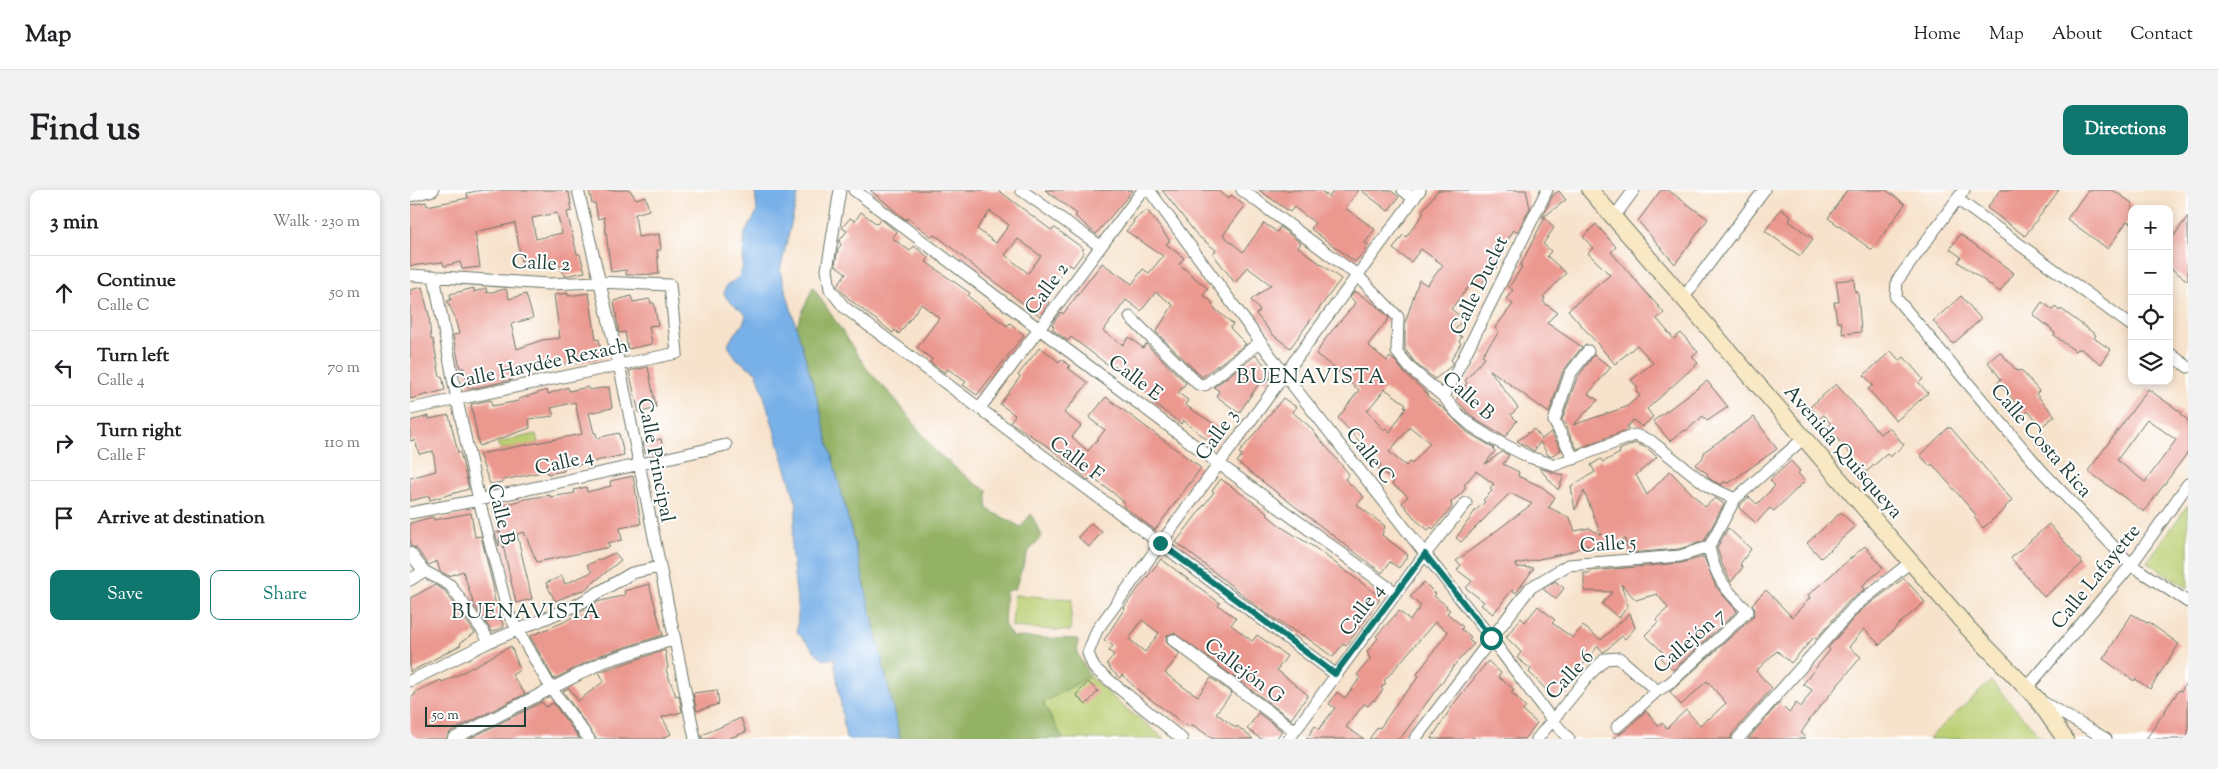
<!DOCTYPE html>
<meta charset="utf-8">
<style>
:root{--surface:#fff;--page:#f2f2f2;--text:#202124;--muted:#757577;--line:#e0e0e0;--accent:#0f766e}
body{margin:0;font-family:"Sorts Mill Goudy",serif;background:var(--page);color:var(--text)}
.controls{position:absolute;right:15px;top:15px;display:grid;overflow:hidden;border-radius:10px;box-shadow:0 2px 8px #0003}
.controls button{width:45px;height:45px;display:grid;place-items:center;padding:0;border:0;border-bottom:1px solid var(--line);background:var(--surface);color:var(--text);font:25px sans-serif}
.scale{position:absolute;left:15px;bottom:12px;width:101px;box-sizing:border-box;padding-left:5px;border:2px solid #1f3d34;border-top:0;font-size:14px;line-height:18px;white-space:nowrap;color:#1f3d34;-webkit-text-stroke:4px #fff;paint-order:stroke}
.stop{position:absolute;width:15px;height:15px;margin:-11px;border:4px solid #0f766e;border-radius:50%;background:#fff}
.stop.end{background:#0f766e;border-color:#fff;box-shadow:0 1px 5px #0008}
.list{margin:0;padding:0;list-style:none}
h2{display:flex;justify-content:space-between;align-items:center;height:65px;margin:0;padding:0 20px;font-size:21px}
h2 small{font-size:16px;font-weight:400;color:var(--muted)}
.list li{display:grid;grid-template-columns:32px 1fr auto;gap:15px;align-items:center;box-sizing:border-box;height:75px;padding:0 20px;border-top:1px solid var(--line)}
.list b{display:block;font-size:19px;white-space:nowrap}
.list p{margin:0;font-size:16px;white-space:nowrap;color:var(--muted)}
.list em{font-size:16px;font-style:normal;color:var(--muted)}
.actions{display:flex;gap:10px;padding:15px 20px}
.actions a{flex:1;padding:11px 0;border:1px solid var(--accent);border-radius:10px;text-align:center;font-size:18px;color:var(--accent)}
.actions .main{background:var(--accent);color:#fff}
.icon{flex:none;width:28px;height:28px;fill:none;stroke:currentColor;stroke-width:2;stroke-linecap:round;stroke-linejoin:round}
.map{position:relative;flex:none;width:1778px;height:549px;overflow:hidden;border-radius:10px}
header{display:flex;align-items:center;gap:30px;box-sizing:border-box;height:70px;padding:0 25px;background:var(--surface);border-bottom:1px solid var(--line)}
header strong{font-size:24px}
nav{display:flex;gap:28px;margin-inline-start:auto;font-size:18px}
.intro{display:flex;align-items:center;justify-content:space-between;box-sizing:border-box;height:120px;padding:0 30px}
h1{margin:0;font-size:35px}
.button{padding:12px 22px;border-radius:10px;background:var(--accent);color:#fff;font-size:18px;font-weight:700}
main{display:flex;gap:30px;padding:0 30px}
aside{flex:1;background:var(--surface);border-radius:10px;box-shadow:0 2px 8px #0003}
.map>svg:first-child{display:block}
.green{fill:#bbcf73;stroke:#6d8654}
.forest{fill:#94b265;stroke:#5a784c}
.water{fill:#78b0e8;stroke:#4c768e}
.building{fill:#eb988f;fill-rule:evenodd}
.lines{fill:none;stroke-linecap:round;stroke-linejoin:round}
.street-casing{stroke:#6b7769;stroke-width:13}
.secondary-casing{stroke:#6b7769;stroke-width:18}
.street{stroke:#fff;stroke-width:11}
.secondary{stroke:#f8e8c3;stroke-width:16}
.route{stroke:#0f766e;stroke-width:6}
.labels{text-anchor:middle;stroke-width:4;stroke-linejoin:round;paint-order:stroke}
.street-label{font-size:20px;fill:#1f3d34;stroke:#fff}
.neighbourhood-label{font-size:21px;letter-spacing:1px;fill:#1f3d34;stroke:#fff}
</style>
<header>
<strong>Map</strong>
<nav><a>Home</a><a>Map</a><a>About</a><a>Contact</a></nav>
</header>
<div class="intro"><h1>Find us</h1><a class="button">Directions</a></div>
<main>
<aside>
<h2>3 min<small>Walk · 230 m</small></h2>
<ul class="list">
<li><svg class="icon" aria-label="ahead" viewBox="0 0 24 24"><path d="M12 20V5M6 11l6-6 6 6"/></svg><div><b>Continue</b><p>Calle C</p></div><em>50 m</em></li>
<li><svg class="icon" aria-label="left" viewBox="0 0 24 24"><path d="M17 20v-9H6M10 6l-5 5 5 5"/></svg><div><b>Turn left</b><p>Calle 4</p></div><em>70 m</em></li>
<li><svg class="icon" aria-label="right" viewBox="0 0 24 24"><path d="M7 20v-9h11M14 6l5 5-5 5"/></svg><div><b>Turn right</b><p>Calle F</p></div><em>110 m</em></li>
<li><svg class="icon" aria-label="arrive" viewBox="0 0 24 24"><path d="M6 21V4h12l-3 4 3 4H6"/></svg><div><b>Arrive at destination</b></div></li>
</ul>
<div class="actions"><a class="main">Save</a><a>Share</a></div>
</aside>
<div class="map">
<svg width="1778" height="549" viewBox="0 0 1778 549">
<rect width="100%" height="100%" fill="#fff"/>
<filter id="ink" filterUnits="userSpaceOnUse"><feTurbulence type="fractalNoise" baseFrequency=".02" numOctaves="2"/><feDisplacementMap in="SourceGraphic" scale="10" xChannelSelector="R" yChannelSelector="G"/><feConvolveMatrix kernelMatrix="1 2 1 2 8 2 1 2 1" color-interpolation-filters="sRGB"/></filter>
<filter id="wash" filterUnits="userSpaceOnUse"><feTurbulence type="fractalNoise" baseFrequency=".0096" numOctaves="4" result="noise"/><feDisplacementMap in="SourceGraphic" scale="20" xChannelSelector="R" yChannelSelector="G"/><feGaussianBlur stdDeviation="1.12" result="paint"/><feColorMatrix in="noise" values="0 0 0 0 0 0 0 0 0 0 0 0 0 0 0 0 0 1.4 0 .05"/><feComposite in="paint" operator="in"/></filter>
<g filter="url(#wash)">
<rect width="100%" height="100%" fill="#f7e2cb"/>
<path class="green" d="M126 244 130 262 126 253 110 258 109 256 91 260 87 253Z
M1778 315V398L1737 372Z
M604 405 662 409 660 441 602 437Z
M680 486 710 514 755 549H653L633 513Z
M1581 491 1632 549H1518Z"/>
<path class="forest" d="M403 97 457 179 487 211 524 260 564 293 577 300V319L611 337 621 324 632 346 618 362 605 399 596 401 594 434 602 447 668 449 667 463 680 486 633 513 653 549H490L447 361 386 137Z"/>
<path class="water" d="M345 0H389L370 81 407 208 450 375 490 549H436L424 468 413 470 387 442 388 420 381 358 387 315 347 183 327 169 318 156C321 144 333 140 336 125L318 110 314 104 316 96 329 87 332 80 335 43 347 22Z"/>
<g id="blocks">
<path class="building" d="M72 0H156L157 3 159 2 162 21 157 22 167 64H170L175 82 155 86 147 71 134 74 133 69 111 71 105 33 65 42 70 77 52 79 50 72 34 76 33 72 0 76V15L16 12 17 16 58 8 57 3ZM147 23 152 43 126 49 122 28Z
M179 0H220L226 9 235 6 239 20 225 24 228 47 249 44 251 60H247L249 84 216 85V80L201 82 194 27 188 29 185 13H182Z
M460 0H588L641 40 645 38 674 59 672 61 674 62 663 77 659 74 645 93 634 109 639 113 630 126 567 79 531 49 524 45 522 47 497 28 496 30ZM580 21 599 35 586 53 567 39ZM608 49 631 66 618 83 595 65Z
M635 0H723L686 44 665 26 667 24Z
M752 0H807L818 9 821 5 835 16 813 45 833 62 854 33 867 42 870 37 891 53 888 57 931 89 880 158 863 145 846 124 850 121 841 110 861 95 837 77 825 93 803 64 806 60 787 45Z
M849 0H910L919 7 924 0H949L935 18 965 39 955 53 959 55 945 72 901 39 905 33 884 17 880 22Z
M951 0H980L989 7 978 21Z
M1028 0H1116L1120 18 1107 43 1104 40 1087 66 1091 70 1086 78 1083 77 1071 95 1064 90 1041 119 1053 128 1044 142 1052 147 1049 151 1051 153 1041 170 1043 172 1040 177 1025 189 1006 174 995 159V133L1009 90 1017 95 1033 75 1011 59 1001 72 983 59 993 45 996 47 1014 23 1012 21Z
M1251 0H1258L1298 29 1265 74 1228 31Z
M1437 0H1476L1495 14 1462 60 1418 28Z
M1590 0H1649L1615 46 1577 18Z
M1678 0H1703L1722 13V34L1717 31 1698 59 1657 29Z
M1149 1 1156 10 1132 28 1143 5Z
M1371 19 1381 27 1379 31 1403 49 1390 66 1355 41Z
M737 20 760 51 756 54 774 68 769 74 798 99 793 105 803 113 802 115 806 120 823 134 820 138 836 154 792 187 746 142 763 115 746 102 731 121 716 110 693 141 713 155 719 147 733 158 736 154 776 193 768 203 778 210 775 215 815 241 805 256 773 230 771 234 743 213 745 209 705 176 704 178 694 172 661 147 658 151 642 139 644 136 642 135 651 122 653 124 692 73 722 94 733 79 739 83 753 66 716 41 724 32 723 30Z
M451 22 467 34 471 29 487 42 482 48 500 61 504 56 519 68 516 72 560 103 558 106 578 122 597 136 600 133 614 145 567 205 553 195 556 192 538 179 535 183 520 172 522 169 507 158 529 128 511 114 489 144 485 140 483 143 440 110 427 96 436 83 425 75 428 59 431 55 429 51 437 41 432 38 440 28 445 31Z
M1778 26V91L1759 77V53Z
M1135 27 1144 38 1133 54 1141 61 1137 66 1156 83 1133 107 1135 108 1133 112 1147 122 1137 133 1172 157 1153 181 1139 223 1079 179 1108 218 1101 225 1107 231 1095 247 1066 230 1046 210 1057 193 1055 191 1075 167 1072 165 1089 142 1085 138 1103 114 1096 109 1103 100 1099 97 1112 77 1110 76Z
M1186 34 1206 57 1201 62 1254 123 1247 129 1264 149 1271 143 1288 162 1282 167 1288 173 1237 219 1243 227 1232 237 1223 230 1217 237 1219 239 1167 259 1156 237 1158 236 1152 230 1167 188 1184 165 1201 177 1178 204 1188 210 1163 235 1216 217 1230 206 1226 201 1228 198 1221 190 1243 173 1227 155 1205 174 1158 120 1200 85 1178 63 1183 58 1173 47Z
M1550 44 1604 83 1590 102 1548 72 1551 67 1540 59Z
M1444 89 1445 102H1448L1451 142 1433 144 1431 132H1427L1424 112H1429L1426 91Z
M12 97 19 125 21 150 23 149 30 187 32 186 35 200 0 209V100Z
M64 98V102L76 98 77 103 96 99 99 109 116 104 123 128 101 134 107 159 132 150 150 148 144 105 158 103V106L179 103 186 150 189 149 192 168 156 175 155 173 124 177 101 184 102 190 59 199 54 178H50L43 145 49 144 44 125 37 111 41 110 40 104Z
M945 101 968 117 979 128 958 155 977 171 980 167 985 171 996 185 1018 204 1017 206 1033 218 1057 242 1084 258 1083 259 1085 261 1075 274 1092 262 1099 265 1093 274 1109 282 1108 286 1132 297 1145 307 1140 316 1138 317 1160 328 1165 341 1179 338 1191 345 1174 301 1165 320 1161 296 1185 282 1181 275 1191 269 1193 272 1210 263 1209 260 1225 253 1237 258 1247 267 1226 285 1237 305 1260 281 1295 317 1305 308 1314 314 1294 351 1269 359 1218 363 1215 349 1191 356 1178 359V355L1157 363 1106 374 1107 377 1124 378 1106 403 1102 400 1083 424 1071 415 1074 412 1056 398 1062 391 1047 380 1051 375 1046 371 1122 314 1100 303 1051 352 1046 348 1065 321 1075 312 1073 310 1082 301 1080 298 1084 294 1066 281 1054 295 1056 297 1051 304 1041 312 1042 317 1023 339 1021 337 1018 340 1007 331 992 313 998 306 982 294 984 291 968 279 971 275 928 228 949 200 934 188 936 187 906 164 916 148 943 116 945 112 940 107ZM975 199 996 214 994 216 996 218 980 242 976 238 974 240 957 221ZM1000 237 1020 253 1002 274 1000 272 996 276 979 262Z
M221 106 223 112 240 109 241 113H244L248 135 239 136 242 154 218 159 215 142 209 143 204 111Z
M1551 106 1571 129 1543 154 1523 131Z
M1632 112 1643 120 1645 117 1650 121 1651 119 1686 145 1684 148 1701 160 1691 174 1671 159H1667L1665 161 1644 145 1645 143 1641 140 1642 139 1623 125Z
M630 157 649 172 651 169 660 176 658 178 678 193 654 223 671 236 662 247 678 261 695 240 679 228 696 207 791 278 745 340 713 316 715 313 701 301 682 288 679 291 640 258 600 232 605 225 590 214 610 187 608 185Z
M1481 161 1490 171 1494 167 1513 189 1509 193 1518 203 1486 231 1458 199 1463 195 1454 185Z
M1590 162 1606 180 1609 181 1611 180 1629 201 1626 204 1645 226 1632 236 1618 221 1615 224 1588 192 1591 189 1578 172Z
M846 165 861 182V186L857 192 852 189 829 223 806 206 809 201 804 197Z
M238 177 246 218 229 223 219 181Z
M1297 191 1318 217 1297 231 1293 226 1276 241 1275 240 1260 251 1243 231Z
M1426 194 1470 244 1479 237 1494 255 1480 267 1477 264 1456 282 1417 237 1421 234 1414 225 1410 228 1400 217Z
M158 197 159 201 178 197 179 200 199 197 202 218 179 223 184 243H186L187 248 209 243 214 265 154 278V281L138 284 137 281 93 290V292L80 294 69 264 172 244 165 212 141 218 144 226 119 229 120 238 69 256 61 214 81 210 82 216 109 211V209L137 200 138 204Z
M1738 199 1772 223 1771 225 1778 230V262L1734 322 1678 281ZM1737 229 1766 250 1735 292 1707 270Z
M873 208 886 217 882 222 898 235 939 284 935 289 954 307 947 315 975 336 972 345 998 365 989 378 980 372 972 383 827 272 832 265 829 263Z
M39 225 48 263 50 262 59 299 20 310 19 306 0 311V288L26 281 23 261 9 264 5 250 0 251V231L19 226V229Z
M1344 227 1367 259 1319 293 1313 292 1312 295 1303 291 1297 286 1298 284 1285 275 1292 269 1295 261Z
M1538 238H1541L1602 310 1595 317 1596 318 1573 338 1564 327 1566 325 1522 274 1520 276 1510 265Z
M1124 239 1132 249 1141 242 1151 260 1141 266 1138 265 1130 252 1124 261 1107 251Z
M251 249 253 260 235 263 233 253Z
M1381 271 1390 281 1388 283 1395 291 1364 321 1360 318 1346 333 1329 318 1331 314 1339 307 1347 314 1365 296 1360 290Z
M1129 278 1154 286 1148 300Z
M223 286 231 334 210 338 212 350 197 353 200 357 127 372 114 342 107 344 122 409 106 413 90 342 89 356 85 343 90 342 83 318 115 309 140 305V307L165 303 164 300 176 297 177 302 201 296 200 291Z
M811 289 858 323 857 325 873 338 904 357 969 406V411L936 456 933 454 923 467 893 445 892 446 857 424 766 352 804 302 802 301Z
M1431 322 1445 337 1411 368 1397 353Z
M61 323 65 347 71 346 84 400V408L94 437 82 442 64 415 53 381 39 386 30 381 27 371 19 375 6 358 0 356V333L23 327 24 330Z
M681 333 692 342 679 357 668 347Z
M1639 334 1673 373 1634 407 1601 368Z
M1318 338 1341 359 1330 374 1333 377 1321 392 1312 374 1307 358Z
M1455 356 1473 378 1452 396 1455 399 1439 411 1406 449 1404 447 1381 473 1367 461 1346 481 1362 498 1322 544 1321 549H1202L1216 540 1236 521 1249 536 1252 533 1257 538 1276 520 1290 535 1298 528 1299 529 1316 513 1297 491 1271 515 1260 502 1343 427 1345 420 1342 414 1356 400 1382 427 1400 408 1398 405Z
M205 363 211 370 173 401 172 400 145 411 136 393 152 386 155 394 182 382 177 375Z
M1294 367 1306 397 1327 421 1263 480 1251 469 1255 464 1235 445 1248 432 1246 429 1258 418 1247 404 1226 410 1211 394 1218 416 1209 428 1192 414 1202 402 1174 401V383H1180V381L1271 373Z
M751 369 810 413 808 415 826 428 821 435 842 451 847 445 877 466 867 480 898 505 881 529 764 443 757 445 756 452 770 464 755 483 775 498 788 506 801 488 822 503 806 523 826 538 827 536 843 549H803L783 535 777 536 729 501 712 485 710 488 700 479 697 473 704 465 699 461 703 456 694 450 715 418 714 417ZM732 430 749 443 735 462 719 449Z
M1494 388 1515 412 1489 434 1470 455 1454 439 1439 457 1451 467 1403 525 1391 543 1396 549H1338L1369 513 1379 523 1386 513 1391 517 1402 500 1393 494 1420 460 1418 458 1450 421Z
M1145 391 1154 398 1146 409 1133 399Z
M1014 392 1026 404 1024 406 1037 416 1036 417 1040 420 1037 423 1053 437 1051 439 1061 447 1059 450 1064 454 1046 473 990 549H959L968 537 970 538 993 504 994 505 1009 486 1007 484 1038 442 1025 432 974 491 976 493 971 498 973 500 964 511 963 510 958 516 954 514 936 537 954 549H896L905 536 909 539 925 518 919 514 927 502 935 508 950 488 947 485 960 469 957 462 968 448 966 446 989 421 1000 430 1011 416 1000 407Z
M239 394 253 445 191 465 144 489 120 446 154 432 187 412 215 405 214 401Z
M25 395 35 401 65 443 50 453 51 455 0 482V408Z
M1128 416 1145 430 1142 433 1163 448 1173 436 1191 450 1220 423 1225 438 1215 449 1212 446 1195 461 1193 462 1188 456 1145 509 1119 482 1121 479 1107 468 1111 462 1096 447 1111 428 1115 432Z
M1722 424 1737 433 1738 432 1769 454 1740 499 1725 489 1724 491 1693 469Z
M101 456 110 480 102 485 115 504 40 542 36 549H0V508L6 504 5 502 31 490 32 492 44 487Z
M255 460 258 478 256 480 266 506 269 505 272 522 252 527 261 544 251 549H186L153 501 159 498 168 511 194 491 189 482Z
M1078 471 1091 483 1088 487 1104 499 1101 502 1116 517 1113 521 1127 533 1114 549H1065L1063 547 1061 549H1021L1045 512Z
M1778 490V549H1736L1769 500 1771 501Z
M678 492 688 501 676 515 666 505Z
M307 500 309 514 287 521 283 503Z
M132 512 136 517 143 513 170 549H59Z
M848 523 872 541 866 549H851L837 539Z
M331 528 336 542 317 549H292V545Z"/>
</g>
</g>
<g filter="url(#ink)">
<use href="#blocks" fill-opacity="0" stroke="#6b7769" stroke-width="1"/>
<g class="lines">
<g class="street-casing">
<path id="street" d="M168 0 209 174 285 549
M430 0 417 80 420 99 434 117 925 484
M444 0 808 273 986 403
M611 0 690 56
M739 0 874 184 1081 448 1142 530 1159 549
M832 0 947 85 988 127 987 162 1001 179 1034 207 1047 223 1062 236 1081 248 1119 267 1145 275 1225 245 1241 251 1299 297 1325 309
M993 0 1004 9
M1554 0 1487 91 1486 108 1631 280 1721 375 1778 412
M0 6 23 0
M1547 9 1722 136
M1204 27 1224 0
M0 85 139 94 188 92 260 95 267 163 0 219
M24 86 47 210 69 310 98 423 141 498 179 549
M1274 107 1354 0
M720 127 788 194 795 195 850 152
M1759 163 1778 177
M1034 207 1137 0
M570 218 733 0
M1164 269 1144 231 1160 184 1178 161
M0 323 69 310 316 255
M0 363 14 381 40 395 73 441 79 452
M0 390 14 381
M763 450 885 541
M0 491 79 452 165 416 222 383 249 377
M1617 498 1721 375 1778 294
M1631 511 1696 549
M1207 537 1247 501 1260 493 1338 421C1316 401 1305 387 1299 357
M43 549 193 472 265 449
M772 549 684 478 678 463 687 440 1010 0
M879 549 1015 364 1056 313
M1005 549 1120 398 1158 375 1270 366 1299 357 1325 309 1394 248
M1127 549 1181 483 1195 469 1209 468 1247 501
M1328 549 1445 416 1502 371"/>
</g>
<g class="secondary-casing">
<path id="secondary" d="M1180 0 1557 437 1627 509 1655 549"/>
</g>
<use href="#street" class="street"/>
<use href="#secondary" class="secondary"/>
</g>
</g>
<g class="lines" filter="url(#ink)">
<path class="route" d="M750 353 925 484 1015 364 1081 448"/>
</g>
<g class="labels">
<g class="street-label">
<text transform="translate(131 72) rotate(3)" y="7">Calle 2</text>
<text transform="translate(1068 95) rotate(-64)" y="7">Calle Duclet</text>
<text transform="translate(636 98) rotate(-54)" y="7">Calle 2</text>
<text transform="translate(129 173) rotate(-12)" y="7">Calle Haydée Rexach</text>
<text transform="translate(726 187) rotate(37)" y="7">Calle E</text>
<text transform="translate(1059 205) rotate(42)" y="7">Calle B</text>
<text transform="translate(806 244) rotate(-54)" y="7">Calle 3</text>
<text transform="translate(1632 250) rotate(49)" y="7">Calle Costa Rica</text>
<text transform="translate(1434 261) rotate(49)" y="7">Avenida Quisqueya</text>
<text transform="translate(961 265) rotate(52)" y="7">Calle C</text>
<text transform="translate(667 268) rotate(37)" y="7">Calle F</text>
<text transform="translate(247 270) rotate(79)" y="7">Calle Principal</text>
<text transform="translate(154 271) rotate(-13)" y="7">Calle 4</text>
<text transform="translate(92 324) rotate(76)" y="7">Calle B</text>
<text transform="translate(1198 353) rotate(-4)" y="7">Calle 5</text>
<text transform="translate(1685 386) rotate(-51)" y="7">Calle Lafayette</text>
<text transform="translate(951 419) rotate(-53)" y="7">Calle 4</text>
<text transform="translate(1279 450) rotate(-41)" y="7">Callejón 7</text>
<text transform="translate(835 480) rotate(37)" y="7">Callejón G</text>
<text transform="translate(1159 484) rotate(-47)" y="7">Calle 6</text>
</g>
<g class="neighbourhood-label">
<text x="901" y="193">BUENAVISTA</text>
<text x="116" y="428">BUENAVISTA</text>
</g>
</g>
</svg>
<div class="controls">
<button>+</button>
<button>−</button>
<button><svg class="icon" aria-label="locate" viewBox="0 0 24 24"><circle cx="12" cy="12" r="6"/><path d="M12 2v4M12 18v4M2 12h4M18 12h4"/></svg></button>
<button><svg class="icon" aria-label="layers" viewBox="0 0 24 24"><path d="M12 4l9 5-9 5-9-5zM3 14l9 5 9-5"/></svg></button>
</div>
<div class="scale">50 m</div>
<div class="stop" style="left:1081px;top:448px"></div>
<div class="stop end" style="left:750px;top:353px"></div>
</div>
</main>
